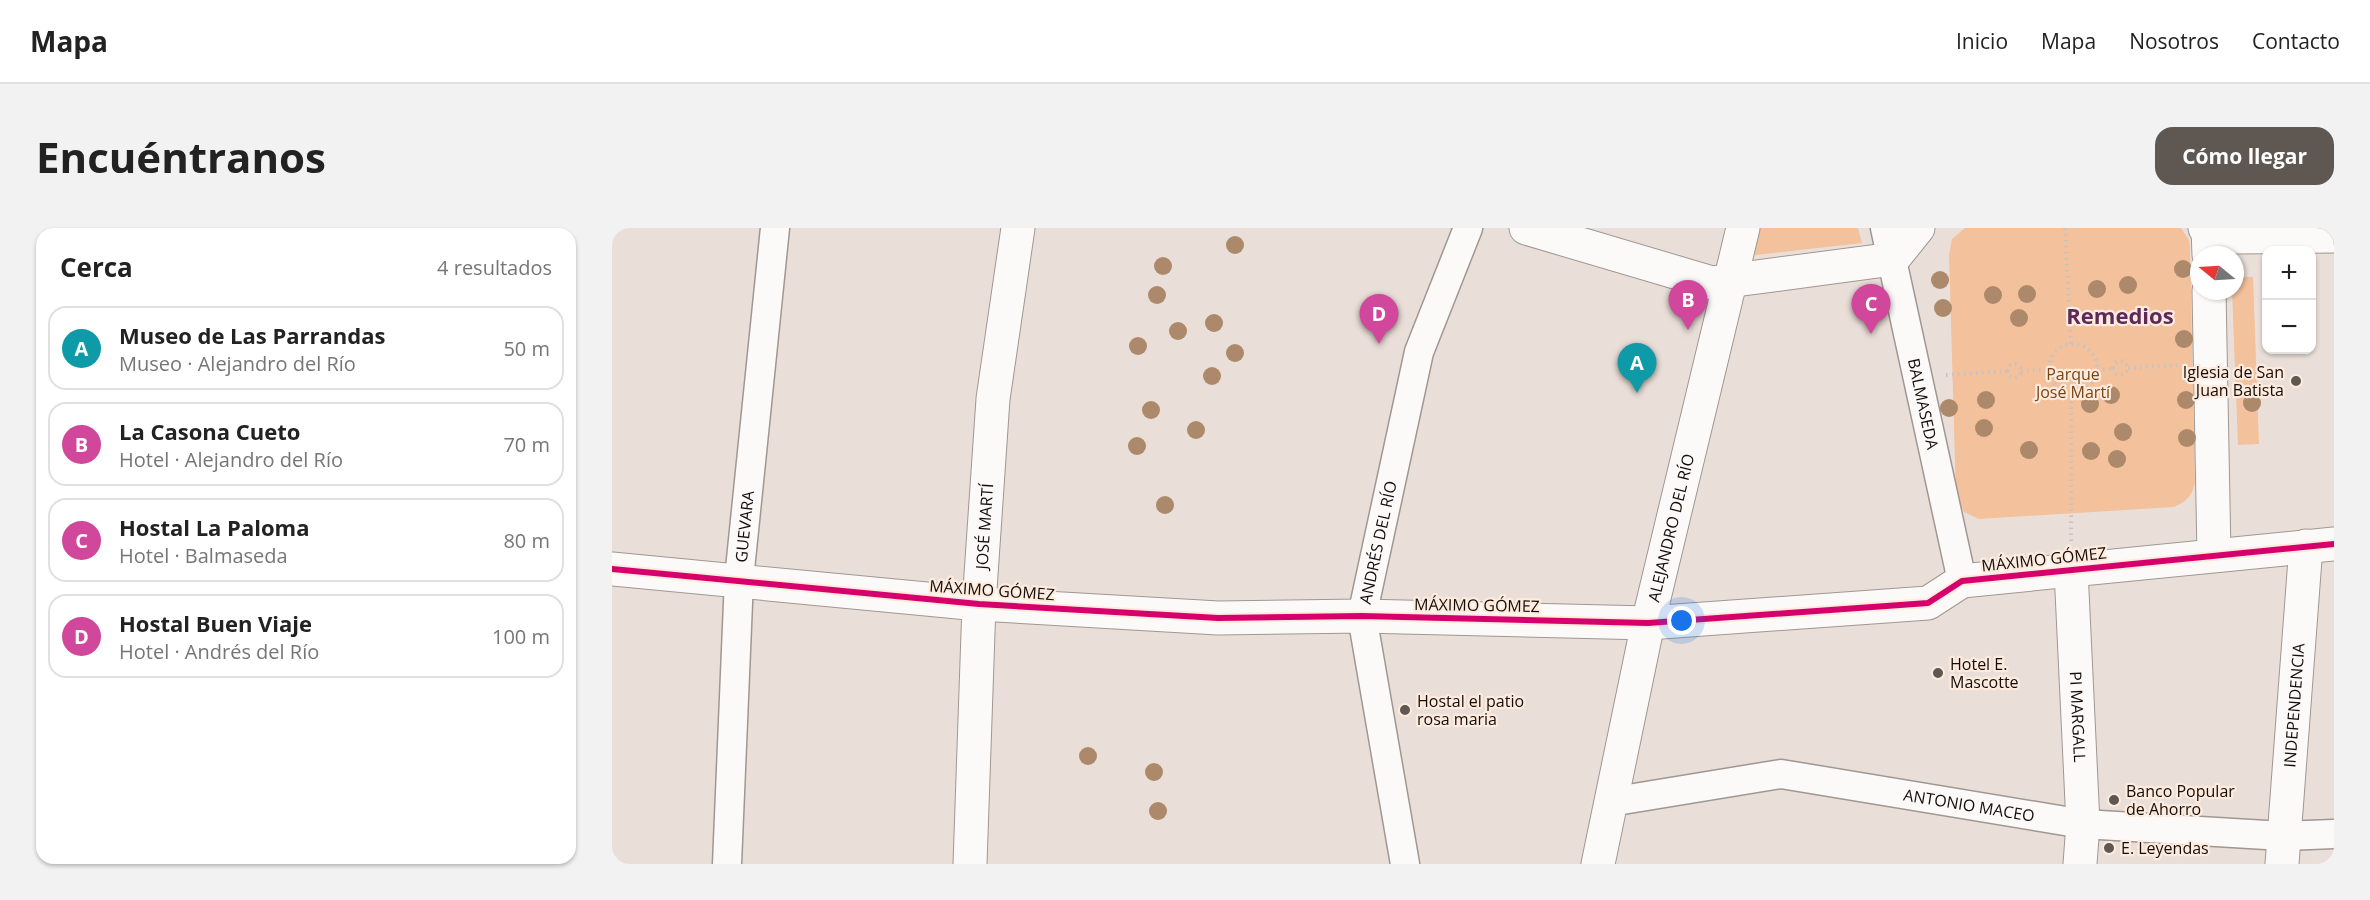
<!DOCTYPE html>
<html lang="es">
<meta charset="utf-8">
<style>
:root{--surface:#fff;--page:#f2f2f2;--text:#222;--muted:#767676;--line:#e0e0e0;--accent:#5f5751}
body{margin:0;font-family:"Open Sans",sans-serif;background:var(--page);color:var(--text)}
.controls{position:absolute;right:18px;top:18px;display:grid;overflow:hidden;border-radius:12px;box-shadow:0 2px 4px #0004}
.controls button{width:54px;height:54px;display:grid;place-items:center;padding:0;border:0;border-bottom:2px solid var(--line);background:var(--surface);color:var(--text);font:30px sans-serif}
.compass{position:absolute;left:1578px;top:18px;width:54px;height:54px;border-radius:50%;background:var(--surface);box-shadow:0 2px 4px #0004;rotate:288deg}
.you{position:absolute;left:1070px;top:393px;width:21px;height:21px;margin:-15px;border:4px solid #fff;border-radius:50%;background:#1a73e8;box-shadow:0 0 0 9px #1a73e833}
.badge{display:grid;place-items:center;width:39px;height:39px;border-radius:50%;background:var(--accent);color:#fff;font-size:20px;font-weight:700}
.pin{position:absolute;translate:-50% -50px;filter:drop-shadow(0 2px 3px #0008)}
.pin::after{content:'';position:absolute;top:32px;width:21px;height:18px;background:inherit;clip-path:polygon(0 0,100% 0,50% 100%)}
.list{margin:0;padding:0;list-style:none}
h2{display:flex;justify-content:space-between;align-items:center;height:78px;margin:0;padding:0 24px;font-size:26px}
h2 small{font-size:20px;font-weight:400;color:var(--muted)}
.list li{display:grid;grid-template-columns:39px 1fr auto;gap:18px;align-items:center;box-sizing:border-box;height:84px;margin:0 12px 12px;padding:0 12px;border:2px solid var(--line);border-radius:18px}
.list b{display:block;font-size:22px;white-space:nowrap}
.list p{margin:0;font-size:20px;white-space:nowrap;color:var(--muted)}
.list em{font-size:20px;font-style:normal;color:var(--muted)}
.map{position:relative;flex:none;width:1722px;height:636px;overflow:hidden;border-radius:18px}
header{display:flex;align-items:center;gap:36px;box-sizing:border-box;height:84px;padding:0 30px;background:var(--surface);border-bottom:2px solid var(--line)}
header strong{font-size:28px}
nav{display:flex;gap:33px;margin-inline-start:auto;font-size:21px}
.intro{display:flex;align-items:center;justify-content:space-between;box-sizing:border-box;height:144px;padding:0 36px}
h1{margin:0;font-size:42px}
.button{padding:15px 27px;border-radius:18px;background:var(--accent);color:#fff;font-size:21px;font-weight:700}
main{display:flex;gap:36px;padding:0 36px}
aside{flex:1;background:var(--surface);border-radius:18px;box-shadow:0 2px 4px #0004}
.map>svg:first-child{display:block}
.green{fill:#f3c19b}
.lines{fill:none;stroke-linecap:round;stroke-linejoin:round}
.minor-casing{stroke:#9f9792;stroke-width:31}
.tertiary-casing{stroke:#9f9792;stroke-width:35}
.secondary-casing{stroke:#9f9792;stroke-width:35}
.path{stroke:#c6c2bf;stroke-width:4;stroke-dasharray:1.5 4.5;stroke-linecap:butt}
.minor{stroke:#fcfaf9;stroke-width:28}
.tertiary{stroke:#fcfaf9;stroke-width:33}
.secondary{stroke:#fcfaf9;stroke-width:33}
.cycleway-casing{stroke:#feebde;stroke-width:10}
.cycleway{stroke:#d6006c;stroke-width:6}
.tree{fill:#ac896b}
.poi-dot{fill:#5f5751;stroke:#feebde;stroke-width:2}
.labels{text-anchor:middle;stroke-width:4.5;stroke-linejoin:round;paint-order:stroke}
.poi-label{font-size:16px;fill:#140e09;stroke:#feebde;text-anchor:start}
.park-label{font-size:16px;fill:#794312;stroke:#feebde}
.street-label{font-size:16px;fill:#140e09;stroke:#feebde}
.district-label{font-size:22px;font-weight:bold;fill:#5d2959;stroke:#feebde}
</style>
<header>
<strong>Mapa</strong>
<nav><a>Inicio</a><a>Mapa</a><a>Nosotros</a><a>Contacto</a></nav>
</header>
<div class="intro"><h1>Encuéntranos</h1><a class="button">Cómo llegar</a></div>
<main>
<aside>
<h2>Cerca<small>4 resultados</small></h2>
<ul class="list">
<li><span class="badge" style="background:#0f9aa8">A</span><div><b>Museo de Las Parrandas</b><p>Museo · Alejandro del Río</p></div><em>50 m</em></li>
<li><span class="badge" style="background:#d1479c">B</span><div><b>La Casona Cueto</b><p>Hotel · Alejandro del Río</p></div><em>70 m</em></li>
<li><span class="badge" style="background:#d1479c">C</span><div><b>Hostal La Paloma</b><p>Hotel · Balmaseda</p></div><em>80 m</em></li>
<li><span class="badge" style="background:#d1479c">D</span><div><b>Hostal Buen Viaje</b><p>Hotel · Andrés del Río</p></div><em>100 m</em></li>
</ul>
</aside>
<div class="map">
<svg width="1722" height="636" viewBox="0 0 1722 636">
<rect width="100%" height="100%" fill="#eadfd8"/>
<path class="green" d="M1141 0H1246L1250 15 1144 27 1136 20Z
M1353 0H1569L1577 12 1578 21 1583 255C1580 268 1574 274 1562 279L1367 291 1352 284 1344 268 1337 27 1340 11Z
M1623 49H1641L1647 216 1626 217 1620 63H1623Z"/>
<g class="lines">
<g class="minor-casing">
<g id="minor">
<path id="s1" d="M1273 0 1350 353"/>
<path id="s2" d="M998 574 1169 546 1471 596 1671 608 1722 606"/>
<path id="s3" d="M115 636 127 351 163 0"/>
<path id="s4" d="M793 636 750 388 807 124 856 0"/>
</g>
</g>
<g class="tertiary-casing">
<g id="tertiary">
<path d="M914 0 1100 55 1281 31 1306 0"/>
<path d="M1596 1 1597 27"/>
<path d="M1597 63 1602 327"/>
<path d="M0 341 367 376 606 390 750 388 1036 395 1316 375 1350 353 1722 316"/>
<path id="s5" d="M1459 342 1471 596 1468 636"/>
<path id="s6" d="M358 636 367 376 381 171 406 0"/>
<path id="s7" d="M986 636 1036 395 1131 0"/>
<path id="s8" d="M1670 636 1694 318"/>
</g>
</g>
<g class="secondary-casing">
<path id="secondary" d="M1593 0 1626 9 1722 8"/>
</g>
<path class="path" d="M1453 0 1459 116
M1437 140a24 24 0 1 1 48 0a24 24 0 1 1-48 0Z
M1501 140a7 7 0 1 1 14 0a7 7 0 1 1-14 0Z
M1395 143a7 7 0 1 1 14 0a7 7 0 1 1-14 0Z
M1516 140 1569 137
M1485 142 1501 141
M1409 143 1437 141
M1334 147 1394 143
M1459 313V164"/>
<use href="#minor" class="minor"/>
<use href="#tertiary" class="tertiary"/>
<use href="#secondary" class="secondary"/>
<g class="cycleway-casing">
<path id="cycleway" d="M0 341 367 376 606 390 750 388 1036 395 1316 375 1350 353 1722 316"/>
</g>
<use href="#cycleway" class="cycleway"/>
</g>
<g class="tree">
<circle cx="623" cy="17" r="9"/>
<circle cx="551" cy="38" r="9"/>
<circle cx="1571" cy="41" r="9"/>
<circle cx="1328" cy="52" r="9"/>
<circle cx="1516" cy="57" r="9"/>
<circle cx="1485" cy="61" r="9"/>
<circle cx="1415" cy="66" r="9"/>
<circle cx="545" cy="67" r="9"/>
<circle cx="1381" cy="67" r="9"/>
<circle cx="1331" cy="80" r="9"/>
<circle cx="1407" cy="90" r="9"/>
<circle cx="602" cy="95" r="9"/>
<circle cx="566" cy="103" r="9"/>
<circle cx="1572" cy="111" r="9"/>
<circle cx="526" cy="118" r="9"/>
<circle cx="623" cy="125" r="9"/>
<circle cx="600" cy="148" r="9"/>
<circle cx="1499" cy="167" r="9"/>
<circle cx="1374" cy="172" r="9"/>
<circle cx="1574" cy="172" r="9"/>
<circle cx="1640" cy="175" r="9"/>
<circle cx="1478" cy="176" r="9"/>
<circle cx="1337" cy="180" r="9"/>
<circle cx="539" cy="182" r="9"/>
<circle cx="1372" cy="200" r="9"/>
<circle cx="584" cy="202" r="9"/>
<circle cx="1511" cy="204" r="9"/>
<circle cx="1575" cy="210" r="9"/>
<circle cx="525" cy="218" r="9"/>
<circle cx="1417" cy="222" r="9"/>
<circle cx="1479" cy="223" r="9"/>
<circle cx="1505" cy="231" r="9"/>
<circle cx="553" cy="277" r="9"/>
<circle cx="476" cy="528" r="9"/>
<circle cx="542" cy="544" r="9"/>
<circle cx="546" cy="583" r="9"/>
</g>
<g class="poi-dot">
<circle cx="1684" cy="153" r="6"/>
<circle cx="1326" cy="445" r="6"/>
<circle cx="793" cy="482" r="6"/>
<circle cx="1502" cy="572" r="6"/>
<circle cx="1497" cy="620" r="6"/>
</g>
<g class="labels">
<g class="poi-label">
<text x="1672" y="150" text-anchor="end">Iglesia de San<tspan x="1672" dy="18">Juan Batista</tspan></text>
<text x="1338" y="442">Hotel E.<tspan x="1338" dy="18">Mascotte</tspan></text>
<text x="805" y="479">Hostal el patio<tspan x="805" dy="18">rosa maria</tspan></text>
<text x="1514" y="569">Banco Popular<tspan x="1514" dy="18">de Ahorro</tspan></text>
<text x="1509" y="626">E. Leyendas</text>
</g>
<g class="park-label">
<text x="1461" y="152">Parque<tspan x="1461" dy="18">José Martí</tspan></text>
</g>
<g class="street-label">
<text dy="6" stroke="none"><textPath href="#s1" startOffset="180">BALMASEDA</textPath></text>
<text dy="6" stroke="none"><textPath href="#s3" startOffset="338">GUEVARA</textPath></text>
<text dy="6" stroke="none"><textPath href="#s6" startOffset="338">JOSÉ MARTÍ</textPath></text>
<text dy="6" stroke="none"><textPath href="#s7" startOffset="344">ALEJANDRO DEL RÍO</textPath></text>
<text dy="6" stroke="none"><textPath href="#s4" startOffset="327">ANDRÉS DEL RÍO</textPath></text>
<text transform="translate(1432 331) rotate(-6)" y="6">MÁXIMO GÓMEZ</text>
<text transform="translate(380 362) rotate(4)" y="6">MÁXIMO GÓMEZ</text>
<text transform="translate(865 377) rotate(1)" y="6">MÁXIMO GÓMEZ</text>
<text dy="6" stroke="none"><textPath href="#s8" startOffset="159">INDEPENDENCIA</textPath></text>
<text dy="6" stroke="none"><textPath href="#s5" startOffset="147">PI MARGALL</textPath></text>
<text dy="6" stroke="none"><textPath href="#s2" startOffset="364">ANTONIO MACEO</textPath></text>
</g>
<g class="district-label">
<text x="1508" y="96">Remedios</text>
</g>
</g>
</svg>
<div class="controls">
<button>+</button>
<button>−</button>
</div>
<svg class="compass" viewBox="-18 -18 36 36"><path d="M0-13l5 13h-10z" fill="#e53935"/><path d="M0 13l5-13h-10z" fill="#767676"/></svg>
<div class="you"></div>
<div class="pin badge" style="left:1025px;top:165px;background:#0f9aa8">A</div>
<div class="pin badge" style="left:1076px;top:102px;background:#d1479c">B</div>
<div class="pin badge" style="left:1259px;top:106px;background:#d1479c">C</div>
<div class="pin badge" style="left:767px;top:116px;background:#d1479c">D</div>
</div>
</main>
